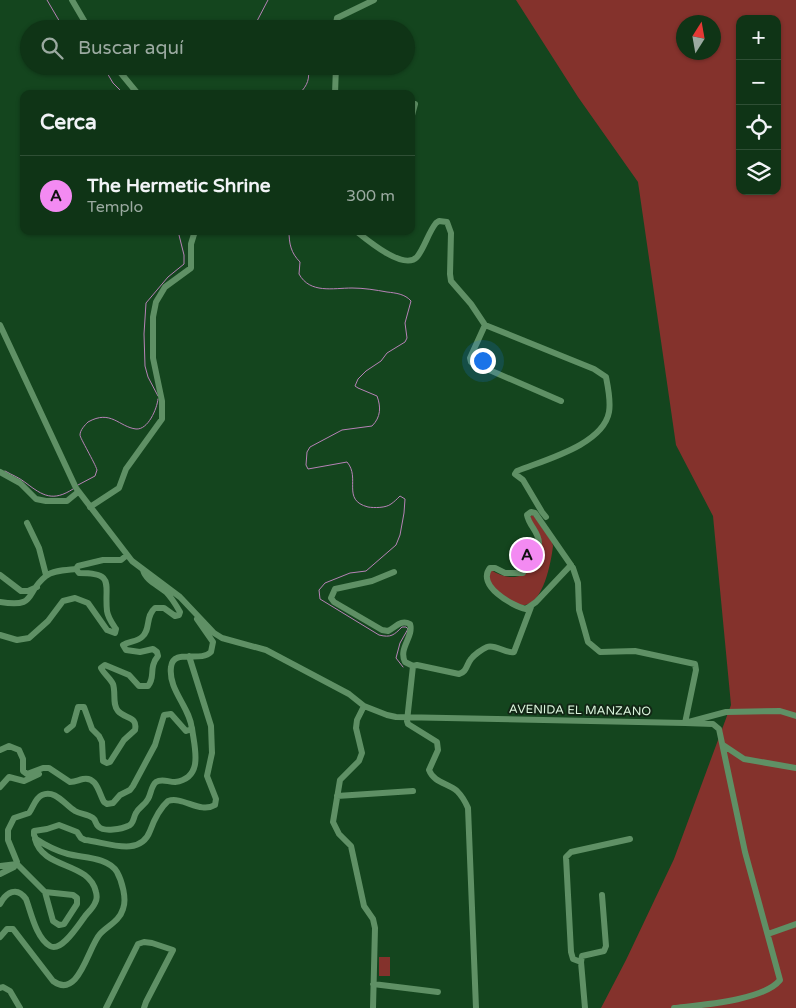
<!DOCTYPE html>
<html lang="es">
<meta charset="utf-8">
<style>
:root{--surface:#0f3416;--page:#1d3f23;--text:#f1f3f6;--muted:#9baaa1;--line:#2f4f35;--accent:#f38af2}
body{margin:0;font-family:"Varela Round",sans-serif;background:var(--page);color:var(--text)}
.controls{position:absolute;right:15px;top:15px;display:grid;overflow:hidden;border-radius:10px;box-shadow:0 1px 4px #0004}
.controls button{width:45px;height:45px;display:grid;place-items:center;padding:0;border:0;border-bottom:1px solid var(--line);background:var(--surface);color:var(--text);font:25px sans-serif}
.compass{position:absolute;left:676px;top:15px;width:45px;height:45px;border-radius:50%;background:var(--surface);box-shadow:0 1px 4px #0004;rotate:11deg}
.you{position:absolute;left:482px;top:360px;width:18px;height:18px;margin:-12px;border:4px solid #fff;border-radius:50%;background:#1a73e8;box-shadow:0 0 0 8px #1a73e833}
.badge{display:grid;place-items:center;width:32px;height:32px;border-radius:50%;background:var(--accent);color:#111;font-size:16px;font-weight:700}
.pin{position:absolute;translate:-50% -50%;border:2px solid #fff;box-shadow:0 1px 5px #0006}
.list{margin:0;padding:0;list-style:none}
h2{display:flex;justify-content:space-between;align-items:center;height:65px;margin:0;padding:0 20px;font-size:21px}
h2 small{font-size:16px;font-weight:400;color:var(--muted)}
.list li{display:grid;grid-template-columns:32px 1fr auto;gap:15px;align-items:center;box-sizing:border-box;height:80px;padding:0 20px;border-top:1px solid var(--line)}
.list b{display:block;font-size:19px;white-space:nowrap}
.list p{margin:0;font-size:16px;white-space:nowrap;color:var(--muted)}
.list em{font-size:16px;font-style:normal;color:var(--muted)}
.icon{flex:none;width:28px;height:28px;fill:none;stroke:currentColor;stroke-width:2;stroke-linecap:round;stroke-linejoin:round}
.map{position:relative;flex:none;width:796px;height:1008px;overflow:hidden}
.search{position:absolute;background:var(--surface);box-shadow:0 1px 4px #0004;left:20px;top:20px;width:395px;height:55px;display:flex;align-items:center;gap:12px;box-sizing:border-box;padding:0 18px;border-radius:28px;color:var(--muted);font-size:19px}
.panel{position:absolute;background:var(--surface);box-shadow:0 1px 4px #0004;left:20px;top:90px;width:395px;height:145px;border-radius:10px}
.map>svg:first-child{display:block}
.green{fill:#84322c;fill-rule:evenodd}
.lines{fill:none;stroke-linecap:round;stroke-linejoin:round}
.stream{stroke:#b682b6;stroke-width:1}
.minor{stroke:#5f9065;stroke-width:6}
.labels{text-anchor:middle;stroke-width:4;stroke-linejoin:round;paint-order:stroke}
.street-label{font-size:12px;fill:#dcf6de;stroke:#122615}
</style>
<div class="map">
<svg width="796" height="1008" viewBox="0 0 796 1008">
<rect width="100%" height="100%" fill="#14451e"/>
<path class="green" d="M516 0H796V1008H601L626 960 674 859 731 705 713 516 676 445 638 182 578 97ZM740 19H777V191H740ZM684 22H714V52H684Z
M533 515 552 542 553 546C551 563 542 614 516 604 508 601 499 591 491 586L488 572 491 570C505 579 519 580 533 569 545 552 536 533 530 516Z
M379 957H390V976H379Z"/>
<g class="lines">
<path class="stream" d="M47 0 64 29
M256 29 257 21 268 0
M103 66 113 83 124 94
M299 94C308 85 310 79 308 66
M289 231C289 244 291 253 300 262L299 274C310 294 333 288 352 288 364 288 376 290 387 292 396 293 405 294 411 301L405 323 407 338 405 342 387 353 381 361 366 371 358 379 355 386 358 388 377 396C381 407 381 417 372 426L342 430 310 447 307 452 306 465 308 469 347 462C361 478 341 500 368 507 374 508 386 508 391 504 394 502 397 499 400 496L405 499 404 513 400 535 396 545 366 571 350 573 325 583 319 590 320 599 379 635C391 638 394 635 402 627H406L408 629 400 643 396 658 403 667
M158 396 148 377 145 366 144 334 146 303 168 277 184 264V255L178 231
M5 471C12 475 20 478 26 483 43 496 53 502 73 489
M78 485 95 476 97 470C95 463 80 438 80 435 80 430 85 425 88 422 111 409 119 427 136 429 148 430 157 409 158 399"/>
<path class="minor" d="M72 0 89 29
M335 29 337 18 374 0
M115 66 138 94
M335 94 336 66
M411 119 415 104
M356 231C367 240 404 271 417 257 425 247 428 233 436 223L439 221 447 222 451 233 450 274 451 281 471 304 485 325 594 369 606 377C608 387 611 401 609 412 603 445 544 460 517 471L515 474 523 480 542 512 546 517
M0 325 76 488 132 561 180 597 214 633 222 638 266 650 349 694 364 706 387 715 396 717 685 723 726 712 780 711 796 716
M485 325 470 358 471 362 561 401
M0 472 20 483 36 499 46 501H67L78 492
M90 507 119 488 126 469 162 419V401L153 358V317L156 302 165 287 191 268V244L195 231
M27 523 39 548 46 575
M539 543C539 532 529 526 527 515L531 512 535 513 573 568 578 583 579 610 588 642 600 652 635 651 695 664 696 670 685 723 713 724 719 729 745 852 780 980C763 1001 700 1005 674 1008
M524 571 523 573H505L495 568H490C476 585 512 606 526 609L536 602 571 565
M394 572 372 581 335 589 331 598 334 602 382 630 388 631C396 627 401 619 410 624 414 637 398 648 405 662L413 666 417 665 459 674C467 672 466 665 471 659 474 655 482 649 487 647 496 644 505 654 514 652L531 607
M0 575 21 591H28L37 587
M0 602C38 608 24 593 46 576 53 570 67 570 76 569
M0 635 17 640 29 638 48 621 63 601 75 598 88 603 107 630 115 633 116 629C112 623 108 618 107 611 104 584 116 573 79 573L76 569 78 566 103 560H121L127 555
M413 666 407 721 408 724 437 742 438 750 429 770C434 783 448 783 457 791 462 796 465 801 468 808L476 1008
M364 706 357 720 356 728 362 753 359 761 340 780 333 822 339 834 351 846 364 906 373 919 375 928 373 1008
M67 730 73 725 78 707H84L92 729 99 736 102 742 103 761 107 763 110 762 124 740 135 730C138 716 125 719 118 711 112 704 116 693 113 684 110 678 104 674 101 668L105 665 129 675 139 686H148C156 677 148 668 158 656L157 652 153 649 140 652 126 650 123 645C129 641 137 642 142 637 151 630 145 616 155 608H164L175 616 179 615 180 612C176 605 172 598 166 592 158 585 146 581 143 570
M723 745 744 759 796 768
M0 750 9 746 19 750 23 759V771L27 774 43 768H49L70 782C76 782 78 780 83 779 97 776 99 794 104 802L107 804 113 803 120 795 130 790 133 786 155 745 164 715 171 714 186 731 192 729C190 707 168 690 171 667 173 648 200 663 211 652L213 642 197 619
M0 787 9 777 24 781 39 774
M337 796 413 791
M0 866 17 864 45 892
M0 874 14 867 17 862 8 840V830L14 818 29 813C33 808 35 798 42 795 55 789 65 805 75 811 80 814 88 814 93 818 96 820 95 824 99 827 104 832 122 829 128 826 134 824 133 818 136 813 139 807 145 805 148 799 151 794 151 786 156 782 162 778 168 782 175 782 205 778 194 746 192 728
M45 892 73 895 77 898V904L64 924 59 925 53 921Z
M0 904C6 892 17 886 26 899 31 912 36 938 50 946 62 953 80 922 86 915 89 911 93 908 95 903 97 900 97 896 96 892 89 861 43 870 35 839
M768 934 796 924
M0 937 7 929H13L53 981C79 1000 88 947 100 934 108 925 119 922 123 909 127 899 122 881 117 872 108 857 83 858 68 854 57 851 45 845 36 839L34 835V831L47 829 59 825 77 832 81 838 85 840C106 842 140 858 150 831 154 820 159 809 168 801 183 796 200 814 215 805L216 799 207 776 212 753 211 726 189 656
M581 962 573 959 571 952 566 857 571 852 630 839
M373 984 438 992
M0 988 3 987 10 991 20 1008
M106 1008 138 944 144 942 152 943 173 950 146 1002 144 1008
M585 1008 581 962 582 956 604 951 606 946 602 895"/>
</g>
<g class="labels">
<g class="street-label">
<text transform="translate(580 710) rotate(1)" y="4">AVENIDA EL MANZANO</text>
</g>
</g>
</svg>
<div class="controls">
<button>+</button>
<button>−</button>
<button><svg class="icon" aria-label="locate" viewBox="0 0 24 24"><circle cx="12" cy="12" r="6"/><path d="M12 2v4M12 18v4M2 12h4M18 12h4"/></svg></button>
<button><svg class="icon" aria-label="layers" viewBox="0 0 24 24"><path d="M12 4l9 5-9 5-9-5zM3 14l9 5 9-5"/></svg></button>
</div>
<svg class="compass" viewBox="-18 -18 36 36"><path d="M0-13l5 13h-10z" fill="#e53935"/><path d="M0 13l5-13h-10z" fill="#9baaa1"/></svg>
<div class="you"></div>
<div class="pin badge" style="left:527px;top:555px">A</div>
<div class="search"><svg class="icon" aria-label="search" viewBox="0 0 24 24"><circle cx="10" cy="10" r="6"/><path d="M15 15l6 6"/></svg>Buscar aquí</div>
<section class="panel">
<h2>Cerca<small></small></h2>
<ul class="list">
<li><span class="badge">A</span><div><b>The Hermetic Shrine</b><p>Templo</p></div><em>300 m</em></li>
</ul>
</section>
</div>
